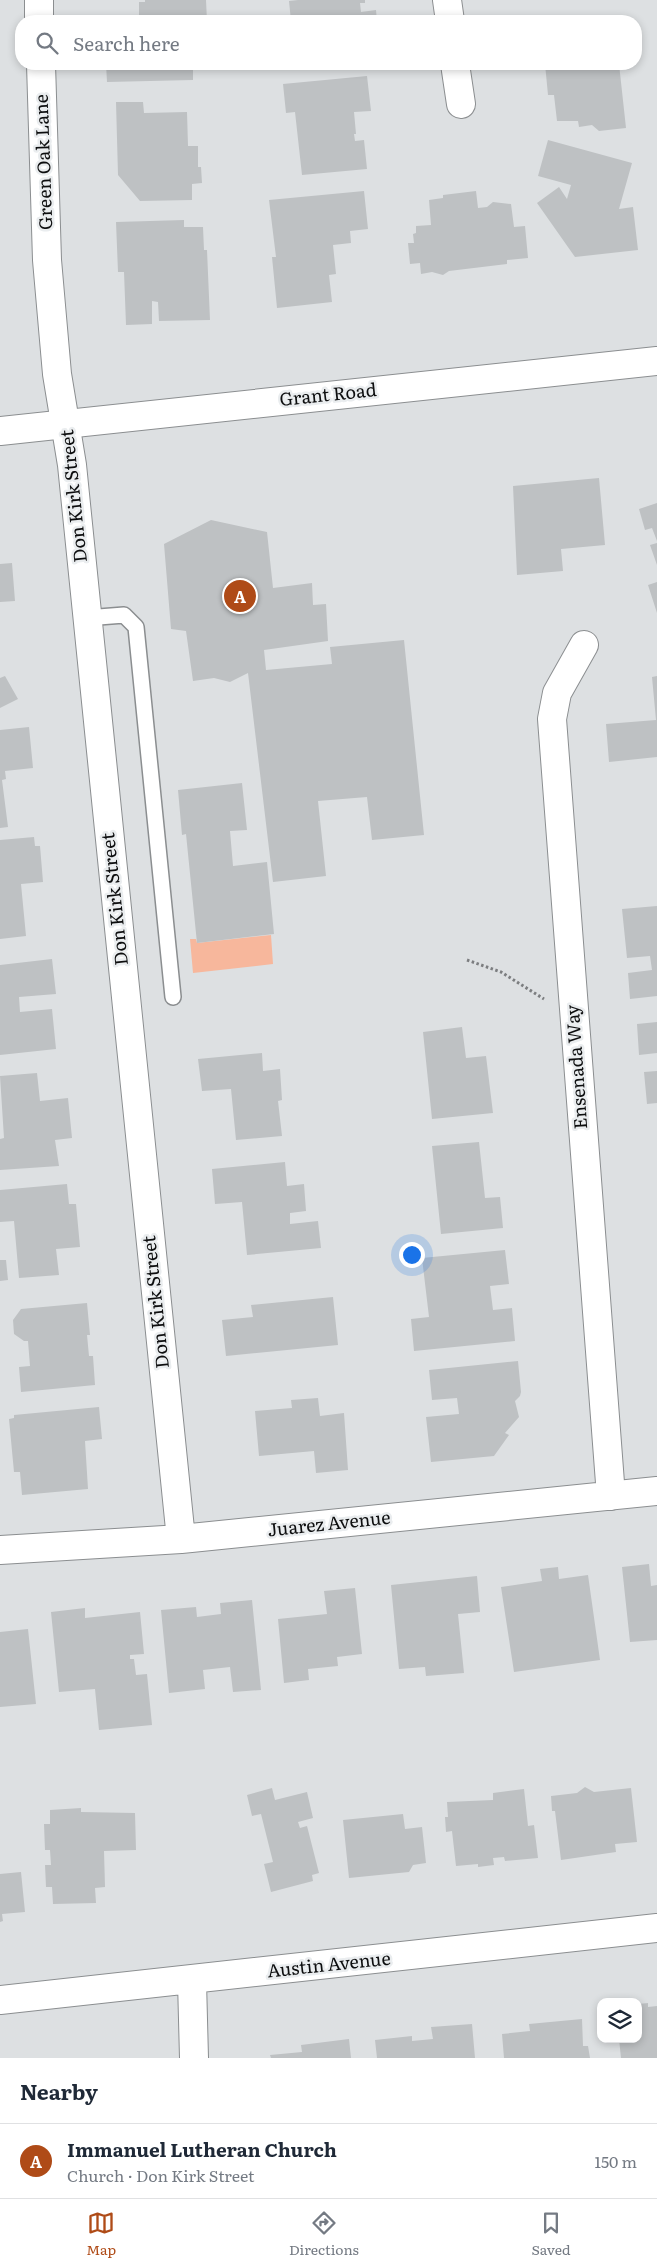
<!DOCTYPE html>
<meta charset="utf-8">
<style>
:root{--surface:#fff;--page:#f6f6f7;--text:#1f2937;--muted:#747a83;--line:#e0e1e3;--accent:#af4b17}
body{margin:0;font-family:Literata,serif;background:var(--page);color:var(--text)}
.controls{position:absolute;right:15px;bottom:15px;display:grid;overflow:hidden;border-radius:10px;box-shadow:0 2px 8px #0003}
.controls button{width:45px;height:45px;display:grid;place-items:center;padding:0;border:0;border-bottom:1px solid var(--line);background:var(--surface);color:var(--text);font:25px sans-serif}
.you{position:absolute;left:411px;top:1254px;width:18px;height:18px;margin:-12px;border:4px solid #fff;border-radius:50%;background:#1a73e8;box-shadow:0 0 0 8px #1a73e833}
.badge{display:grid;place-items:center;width:32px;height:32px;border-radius:50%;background:var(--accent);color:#fff;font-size:16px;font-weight:700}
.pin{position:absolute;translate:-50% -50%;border:2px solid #fff;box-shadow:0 1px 5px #0006}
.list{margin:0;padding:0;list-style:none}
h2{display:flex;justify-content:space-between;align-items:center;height:65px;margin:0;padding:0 20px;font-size:21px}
h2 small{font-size:16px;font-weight:400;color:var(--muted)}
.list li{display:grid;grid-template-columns:32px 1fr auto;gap:15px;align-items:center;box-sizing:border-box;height:75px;padding:0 20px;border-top:1px solid var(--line)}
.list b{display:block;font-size:19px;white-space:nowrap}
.list p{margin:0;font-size:16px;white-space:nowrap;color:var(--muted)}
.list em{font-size:16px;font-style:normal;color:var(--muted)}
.icon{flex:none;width:28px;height:28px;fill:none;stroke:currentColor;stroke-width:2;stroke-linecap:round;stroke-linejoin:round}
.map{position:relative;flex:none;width:657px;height:2058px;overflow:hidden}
.search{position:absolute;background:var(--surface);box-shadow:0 2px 8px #0003;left:15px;right:15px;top:15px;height:55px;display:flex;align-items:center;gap:12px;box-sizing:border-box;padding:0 18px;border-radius:20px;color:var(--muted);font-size:19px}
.sheet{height:140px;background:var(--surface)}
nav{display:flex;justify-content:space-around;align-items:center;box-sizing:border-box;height:70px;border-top:1px solid var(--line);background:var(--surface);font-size:14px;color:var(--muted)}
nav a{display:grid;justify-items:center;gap:2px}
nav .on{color:var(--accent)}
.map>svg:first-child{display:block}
.green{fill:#f7b79c}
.building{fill:#bec1c3}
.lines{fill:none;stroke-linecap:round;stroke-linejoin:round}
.service-casing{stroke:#8b8e90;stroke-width:18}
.minor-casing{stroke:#8b8e90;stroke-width:30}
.secondary-casing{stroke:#8b8e90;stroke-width:30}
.path{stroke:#7c7e80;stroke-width:3;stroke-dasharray:2.5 2.5;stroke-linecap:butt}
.service{stroke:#fff;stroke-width:15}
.minor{stroke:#fff;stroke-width:28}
.secondary{stroke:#fff;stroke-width:28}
.labels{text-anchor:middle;stroke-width:5;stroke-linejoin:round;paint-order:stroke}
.street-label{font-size:18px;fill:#0d0e0f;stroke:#eaedef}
</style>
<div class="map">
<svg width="657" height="2058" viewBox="0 0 657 2058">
<rect width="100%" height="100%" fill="#dde0e2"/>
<path class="green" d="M271 935 273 964 193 973 190 939H196L197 943Z"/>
<path class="building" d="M145 0H206L207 21H139V2H145Z
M298 0H365V3H360L361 12 376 10 377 21H291L289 1Z
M614 18 615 21H590V20Z
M106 64H208L209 69 193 70V80L107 82Z
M545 64H619L626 128 599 131 592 125 579 127 578 121H557L554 95H548Z
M367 76 371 111 354 112 356 134H354L355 141 364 140 367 169 302 175 295 112 286 113 283 84Z
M116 102H143L144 113 187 112 188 146H198V167H201L202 183 192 184V200L140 201 118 175Z
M548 140 632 163 619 209 633 207 638 250 575 257 537 203 559 187 567 199 571 185 538 176Z
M364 191 368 229 350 231 351 243 333 245 336 274 329 275 332 302 277 308 272 257H276L269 200Z
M476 191 478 208 487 207 493 202 511 204 514 227 525 226 528 258 507 260V264L449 271 443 275 432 272 421 274 420 263 410 264 408 243H414L413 234 416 233V226L431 225 429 200 443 198V195Z
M184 220V227H203L204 250H207L210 320 159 321 158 302 152 301V324L126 325 124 272H118L116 222Z
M599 478 605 545 561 549 563 571 517 575 513 486Z
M657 503V541L652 528 645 530 639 509Z
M211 520 267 532 273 588 312 583 313 605 326 604 328 641 264 650 266 670 332 664 330 647 404 640 424 835 372 840 367 797 318 801 326 876 273 882 248 673 230 682 214 678 193 681 186 631 171 629 164 544Z
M657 543V565L650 545Z
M12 563 15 601 0 602V564Z
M657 582V613L648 585Z
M5 676 18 699 0 708V678Z
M657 676V757L609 762 606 724 656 720 652 677Z
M29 727 33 768 5 771 6 779 2 780 8 827 0 828V730Z
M242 783 247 830 230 831 233 866 267 862 274 934 197 943 186 834 182 835 178 790Z
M34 837 35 846H40L43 882 21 884 26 936 0 939V840Z
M657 906V996L630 999 628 973 652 970 650 956 627 958 622 909Z
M52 959 56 994 19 997 20 1012 52 1009 56 1049 0 1055V965Z
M657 1022V1053L639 1055 637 1024Z
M462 1027 466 1058 486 1056 493 1113 432 1119 423 1032Z
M262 1053 263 1071 280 1069 282 1100 278 1101 282 1136 236 1140 231 1089 202 1091 198 1059Z
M657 1071V1103L647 1104 644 1072Z
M37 1073 40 1101 68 1098 72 1138 55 1140 59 1166 0 1170V1139L4 1138 0 1076Z
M479 1142 485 1198 500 1197 503 1228 441 1234 432 1146Z
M285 1162 287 1186 304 1184 306 1211 290 1213V1224L318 1221 321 1248 247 1255 242 1202 215 1204 212 1169Z
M67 1184 69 1204H76L80 1247 56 1249 59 1275 19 1278 14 1221 0 1222V1190Z
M505 1250 509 1284 490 1286 493 1310 512 1308 515 1341 414 1351 411 1319 429 1317 422 1258Z
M0 1260H6L8 1280 0 1281Z
M333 1297 338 1345 226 1356 222 1320 253 1317 251 1305Z
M87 1303 90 1335H87L89 1356H93L95 1385 21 1392 19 1367 30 1366 28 1341H24L14 1334 13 1320 21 1309Z
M518 1361 521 1392 520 1396 515 1401 519 1417 505 1433 509 1435 494 1456 431 1462 426 1417 459 1414 457 1398 432 1400 429 1370Z
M318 1398 320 1416 344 1413 348 1470 316 1473 314 1451 259 1456 255 1411 292 1408 291 1400Z
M99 1407 102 1439 85 1441 88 1489 22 1495 20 1472H14L9 1419 14 1418V1415Z
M649 1564 651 1586 657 1585V1640L630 1642 622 1567Z
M558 1567 559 1579 588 1575 600 1660 514 1672 501 1587 542 1581 540 1569Z
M477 1576 480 1612 458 1614 464 1673 426 1676 425 1667 399 1669 391 1585Z
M355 1588 362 1654 337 1657 338 1666 308 1669 309 1680 284 1683 278 1619 327 1614 324 1591Z
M252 1600 261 1690 233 1692 230 1667 203 1670 205 1689 169 1693 161 1610 196 1607 197 1617 221 1614 220 1603Z
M85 1608V1618L140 1612 144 1654 130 1655V1659H134L136 1675 147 1674 152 1725 99 1730 95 1689 59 1692 51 1612Z
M28 1629 36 1704 0 1707V1632Z
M585 1787 594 1792 631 1788 637 1842 615 1844 616 1852 561 1860 555 1811H552L551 1796 577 1793Z
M272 1788 275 1800 307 1792 313 1818 298 1822 300 1828 307 1826 319 1873 312 1875 313 1881 271 1892 264 1864 273 1862 261 1814 252 1816 247 1795Z
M524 1789 528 1826 534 1825 538 1858 505 1861 504 1857 493 1858 494 1865 478 1867V1864L456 1866 452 1831 446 1832 445 1817H448L447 1802 493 1800V1793Z
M81 1808V1812L135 1813 136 1850 104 1851 105 1887 95 1888 96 1903 53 1904 52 1887H46L45 1865H51L50 1850H45L44 1824H50V1810Z
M403 1814 405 1829 422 1827 426 1863 413 1865 409 1872 349 1878 343 1820Z
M21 1872 25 1912 2 1914 3 1921 0 1922V1874Z
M648 2003V2007L657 2006V2058H621L619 2039H638V2004Z
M582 2019 583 2046H588L590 2058H504L502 2034 530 2031 529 2024Z
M472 2024 475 2058H377L375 2040 412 2036V2041L433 2039 431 2027Z
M349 2039 351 2058H271L270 2055 302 2052 301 2045Z"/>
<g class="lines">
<g class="service-casing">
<path id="service" d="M86 618 124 615 136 627 173 997"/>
</g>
<g class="minor-casing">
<path id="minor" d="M39 0V21
M447 0 450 21
M41 64 47 260 57 374 72 465 181 1539
M455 64 461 104
M584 645 557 693 552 719 611 1496
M0 1550 181 1539 657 1491
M192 1981 194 2058
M0 2000 657 1928"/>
</g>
<g class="secondary-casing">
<path id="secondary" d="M0 431 657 361"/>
</g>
<path class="path" d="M467 960 501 972 544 999"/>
<use href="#service" class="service"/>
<use href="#minor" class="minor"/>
<use href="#secondary" class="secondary"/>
</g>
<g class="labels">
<g class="street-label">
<text transform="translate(44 162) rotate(-92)" y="6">Green Oak Lane</text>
<text transform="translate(328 395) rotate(-6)" y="6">Grant Road</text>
<text transform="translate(74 496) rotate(-96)" y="6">Don Kirk Street</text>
<text transform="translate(115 899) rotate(-96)" y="6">Don Kirk Street</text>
<text transform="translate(577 1067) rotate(-94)" y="6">Ensenada Way</text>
<text transform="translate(156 1302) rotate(-96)" y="6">Don Kirk Street</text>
<text transform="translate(329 1524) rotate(-6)" y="6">Juarez Avenue</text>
<text transform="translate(329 1965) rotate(-6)" y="6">Austin Avenue</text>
</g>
</g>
</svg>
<div class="controls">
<button><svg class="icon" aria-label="layers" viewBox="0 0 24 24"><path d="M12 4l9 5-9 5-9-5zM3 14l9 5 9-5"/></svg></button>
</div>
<div class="you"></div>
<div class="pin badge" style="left:240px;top:596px">A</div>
<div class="search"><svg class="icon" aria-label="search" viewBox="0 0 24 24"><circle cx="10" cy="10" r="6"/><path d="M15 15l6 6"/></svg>Search here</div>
</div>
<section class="sheet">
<h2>Nearby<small></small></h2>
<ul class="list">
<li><span class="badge">A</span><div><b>Immanuel Lutheran Church</b><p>Church · Don Kirk Street</p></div><em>150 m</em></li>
</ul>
</section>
<nav>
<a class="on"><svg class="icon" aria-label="map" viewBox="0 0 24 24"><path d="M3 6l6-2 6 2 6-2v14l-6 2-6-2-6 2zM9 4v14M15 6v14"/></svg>Map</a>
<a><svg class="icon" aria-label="directions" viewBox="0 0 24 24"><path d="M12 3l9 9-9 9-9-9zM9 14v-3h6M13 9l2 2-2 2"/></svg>Directions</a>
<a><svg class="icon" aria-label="saved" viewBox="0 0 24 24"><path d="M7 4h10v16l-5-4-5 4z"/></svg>Saved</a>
</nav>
